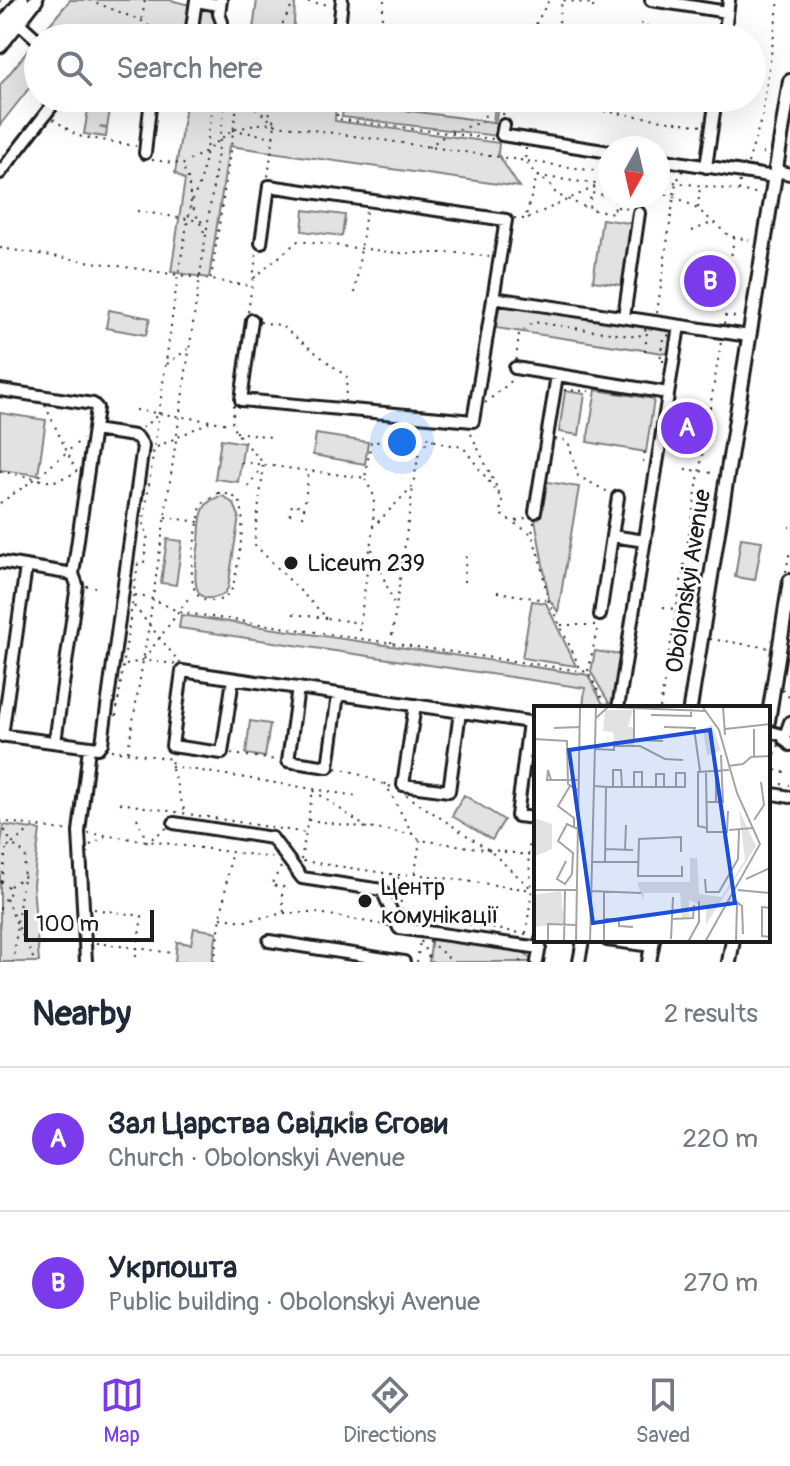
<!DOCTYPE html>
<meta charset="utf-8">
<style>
:root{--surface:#fff;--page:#f6f6f7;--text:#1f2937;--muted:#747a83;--line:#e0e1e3;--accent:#7c3aed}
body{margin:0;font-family:Pangolin,sans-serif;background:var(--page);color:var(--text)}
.compass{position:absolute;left:598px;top:136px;width:72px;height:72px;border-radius:50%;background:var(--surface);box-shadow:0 8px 32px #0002;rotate:188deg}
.scale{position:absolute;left:24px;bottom:20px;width:130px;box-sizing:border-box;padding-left:8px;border:4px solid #1c1c1c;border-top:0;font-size:22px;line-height:28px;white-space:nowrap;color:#1c1c1c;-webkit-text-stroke:6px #fff;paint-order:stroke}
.you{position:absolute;left:402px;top:442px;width:28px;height:28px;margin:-20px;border:6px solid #fff;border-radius:50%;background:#1a73e8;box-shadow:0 0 0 12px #1a73e833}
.badge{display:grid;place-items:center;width:52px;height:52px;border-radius:50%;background:var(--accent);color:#fff;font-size:26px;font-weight:700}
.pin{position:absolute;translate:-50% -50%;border:4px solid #fff;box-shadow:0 2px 8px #0006}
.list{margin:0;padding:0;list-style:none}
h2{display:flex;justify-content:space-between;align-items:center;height:104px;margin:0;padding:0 32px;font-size:34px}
h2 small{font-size:26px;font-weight:400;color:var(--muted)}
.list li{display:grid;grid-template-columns:52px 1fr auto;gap:24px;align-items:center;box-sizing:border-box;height:144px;padding:0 32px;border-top:2px solid var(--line)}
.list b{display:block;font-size:30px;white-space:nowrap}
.list p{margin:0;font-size:26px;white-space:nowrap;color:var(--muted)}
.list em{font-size:26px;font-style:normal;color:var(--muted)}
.icon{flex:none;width:44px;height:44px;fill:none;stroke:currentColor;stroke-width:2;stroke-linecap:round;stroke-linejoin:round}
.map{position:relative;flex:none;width:790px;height:962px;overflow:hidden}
.search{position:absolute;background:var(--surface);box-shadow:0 8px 32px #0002;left:24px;right:24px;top:24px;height:88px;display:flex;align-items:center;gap:20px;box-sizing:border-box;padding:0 28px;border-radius:44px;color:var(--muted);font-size:30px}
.sheet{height:392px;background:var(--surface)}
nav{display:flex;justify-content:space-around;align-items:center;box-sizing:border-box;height:112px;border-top:2px solid var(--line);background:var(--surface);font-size:22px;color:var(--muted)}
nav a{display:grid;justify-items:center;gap:4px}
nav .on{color:var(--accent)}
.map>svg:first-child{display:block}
.green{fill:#e2e2e2;stroke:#7f7f7f;stroke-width:2}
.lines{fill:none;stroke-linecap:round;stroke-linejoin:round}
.minor-casing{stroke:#1c1c1c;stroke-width:16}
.major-casing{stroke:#1c1c1c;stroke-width:18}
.path{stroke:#1c1c1c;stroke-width:2;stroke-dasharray:2 6;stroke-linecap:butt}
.minor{stroke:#fff;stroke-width:10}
.major{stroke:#fff;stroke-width:12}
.poi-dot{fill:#1c1c1c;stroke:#fff;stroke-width:3}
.labels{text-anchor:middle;stroke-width:6;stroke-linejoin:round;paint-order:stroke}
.poi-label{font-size:24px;fill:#1c1c1c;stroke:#fff;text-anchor:start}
.street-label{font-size:24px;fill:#1c1c1c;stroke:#fff}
.inset-road{fill:none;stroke:#a4a4a4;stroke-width:2}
.view{fill:#1d4ed8;fill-opacity:0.15;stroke:#1d4ed8;stroke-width:4}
.inset-edge{fill:none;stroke:#1c1c1c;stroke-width:4}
</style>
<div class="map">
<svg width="790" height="962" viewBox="0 0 790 962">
<rect width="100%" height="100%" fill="#fff"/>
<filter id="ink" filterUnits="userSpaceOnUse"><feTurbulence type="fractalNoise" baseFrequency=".0125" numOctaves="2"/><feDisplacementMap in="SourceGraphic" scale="16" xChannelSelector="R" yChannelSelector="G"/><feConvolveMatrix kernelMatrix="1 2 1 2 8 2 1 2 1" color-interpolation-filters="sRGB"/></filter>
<g filter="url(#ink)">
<path class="green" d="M70 0H170L210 10 226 38H38Z
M257 0H293L295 5 293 38H252Z
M38 38V77L0 125V85Z
M90 98H112L107 128 99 127 107 129 106 137 84 134Z
M187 98H336L335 121 499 143 498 154 519 187 229 146 209 278 171 272 185 180 175 173Z
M496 98H500L495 123 499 124 497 136 342 117 344 102 493 122Z
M304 210 345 215 342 236 302 231Z
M602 219 636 224 627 286 593 281Z
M504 305 670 330 673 336 670 354 496 328 499 307Z
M109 310 150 318 146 335 106 328Z
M596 390 654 399 646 452 587 442Z
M565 391 585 394 579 435 559 432Z
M0 413 46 420 38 475 0 470Z
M316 434 368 442 365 464 313 455Z
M221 439 244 443 238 482 215 479Z
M542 481 579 487 558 612 549 599 535 519Z
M223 496 234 504 239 516 228 588 224 594C185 613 196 563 199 543 200 531 199 515 206 505 211 499 216 497 223 496Z
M741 538 762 541 755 580 735 577Z
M167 539 182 541 176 585 161 583Z
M532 601 546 603 576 666 522 658Z
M181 615 588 675 605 708H583L585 688 179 628Z
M595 651 622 655 612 708 591 672Z
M250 721 270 724 265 757 246 754Z
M464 795 504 820 492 840 452 816Z
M4 825 40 830 33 884 39 962H0V848Z
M194 928 217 932 212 962H175L177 942 191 944Z
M432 935 521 949 531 959 530 962H429Z"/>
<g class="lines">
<g class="minor-casing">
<path id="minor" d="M221 0 219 14 222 22
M651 0 727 12
M196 1 219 5
M18 22 38 40
M191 35 196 0
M338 38 342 0
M724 38 729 0
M504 125 502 135 610 152
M145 153 151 98
M658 159 775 177
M706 167 716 98
M776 171 790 174
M0 173 58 98
M493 298 749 336
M624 317 639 213
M252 320 241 400 473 421 506 220 269 186 261 243
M515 368 668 393
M0 390 93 404 97 408 73 574 77 585 55 742
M535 512 557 375
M612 536 645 541
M0 562 73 574
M600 615 618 497
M233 679 222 753 172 746 182 671C300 688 418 706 536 723
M298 688 288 761 328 767 338 694
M415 705 403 785 449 791 460 712
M618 708 679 326
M529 722 517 816 536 818
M768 731 782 735 790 745
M0 735 98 748 102 743 143 446 138 438 134 436 94 430
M2 736 26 567
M784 739 790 722
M768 793 790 797
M174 823 272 838 302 878 382 890 399 928 540 948
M607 940 652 946
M269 941 404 962
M86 962 79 832 89 748
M537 962 541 940
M579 962 583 940"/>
</g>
<g class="major-casing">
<path id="major" d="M0 28 22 0
M0 46 36 0
M690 708 790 81
M768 721 790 581
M649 962 653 940
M729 962 733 940"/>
</g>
<path class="path" d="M89 0 142 21 165 38
M384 0 381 25 392 38
M0 2 2 0
M593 8 594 0
M142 19 145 0
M504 31 529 35
M224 38 229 28
M275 38 295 0 331 5
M528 38 549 0
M557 38 562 0 594 4
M635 38 638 25 646 23 651 38
M243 98 275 124
M262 98 275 124 268 177
M338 98 337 119 493 139
M445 98 450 103 482 108
M517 98 703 126
M503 115 506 98
M53 119 78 136 136 146
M233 130 274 137
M451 132 485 121 484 98
M428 147 446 135
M526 148 525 161 537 176 551 185 556 194 589 209
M762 153 769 154
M152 160 181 164
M748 163 762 116 779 0
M538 176 610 186
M658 180 756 193
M739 191 740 179
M658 193C680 196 696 207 712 221
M610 196 591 193 589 209 614 213 616 197 613 196
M640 204 641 196
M617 207 630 209
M698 208 700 186
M137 211 206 222
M514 218 525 219 537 176
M528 218 610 180
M692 231 713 222 729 236 749 240
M204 232 191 203 188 178 182 165 206 151 232 130 264 123 610 173
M734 237 726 293 741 296
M0 248 251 286
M254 278 298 241 399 253H463L489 257
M211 279 237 106 246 98
M355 293 366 211
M248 312 257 251
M657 313 676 182 683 171
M260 322 280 325 347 377 345 401
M724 324 725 316 737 317
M645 351 647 332
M516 360 519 334 533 322 638 337 646 329
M664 361H660L663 338 669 335
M167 364 188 349
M564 390 589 391
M485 403 514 379
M45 405 78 475
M234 405 232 425 235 431 264 464 254 544 327 618 360 623
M136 410 230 424
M398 424 440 443 463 447 502 499
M142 428 159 414
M236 432 272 437
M471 434 500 494
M555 439 568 441 578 476 610 493
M157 447 209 422
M241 462 365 478 371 441 419 447
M643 462 645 451
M685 469 713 473
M0 471 52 482 76 473
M365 479 374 496 373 526
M248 487 263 465
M218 493C226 493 235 495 240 503 247 514 237 578 231 591L225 598C173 618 197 536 200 510L204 502Z
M502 500 500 514 530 533
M0 503 38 477 82 439
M290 515 292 504 303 506
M165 517 199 522
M303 517 309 470
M516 521 529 517
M534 522 532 534 541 564 548 600 581 670
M789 527H790
M372 549 395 606
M786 572 790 550
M464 582 466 556
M86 586 95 587
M497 592 546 600
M135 595 153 599 179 612 588 672 607 708
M134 606 180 663
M663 607 691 612
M293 614 326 618
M561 625H598
M359 631 373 527 413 486 420 447 438 437
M710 639 771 648
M391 643 413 487
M144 659 188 599
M126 665 143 660 175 664
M588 671 598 626
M782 690 790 698
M660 708 721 342
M116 716 138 563 144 562 148 533 143 528 178 275 191 203 201 181 214 98
M779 745 769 769 790 773
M111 750 172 759 171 766 185 813
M128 751 149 625 226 98
M231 754 277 760
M171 766 356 796
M336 768 353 772 394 788
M385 783 412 833
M773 783 790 785
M406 795 489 850 532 889
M120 803 306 833
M137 818 147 842 168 827
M308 820 413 834 420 840 528 855 530 842 536 843
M0 821 70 831
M1 823 12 844 32 828
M88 833 276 858
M90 845 105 837
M0 846 7 847 12 844 26 855 17 924 35 962
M301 860 313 790 367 828
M303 861 398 875 415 874 532 890
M281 867 271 885 290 888
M415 873 420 840
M398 877 402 913 526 934
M0 882 7 885 10 892 6 899 0 900
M2 882 6 849
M10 886 25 876
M282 894 284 913
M6 899 17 924 14 962
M0 909 1 901
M94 909 142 916 135 962
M221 918 246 921 284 913H319L389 926
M526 933 532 890 528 856
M421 941 431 962
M429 941 453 962
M96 943 174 953
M214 962 231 854
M417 962 420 941
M520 962 523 958"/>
<use href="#minor" class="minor"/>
<use href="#major" class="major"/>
</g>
</g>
<g class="poi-dot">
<circle cx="291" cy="563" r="8"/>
<circle cx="365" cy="901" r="8"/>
</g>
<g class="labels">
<g class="poi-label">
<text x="307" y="571">Liceum 239</text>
<text x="381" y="895">Центр<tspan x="381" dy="28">комунікації</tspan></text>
</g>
<g class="street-label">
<text transform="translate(688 581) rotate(-81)" y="8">Obolonskyi Avenue</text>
</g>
</g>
<g transform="translate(534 706)">
<rect width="236" height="236" fill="#fff"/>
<path d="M71 4H99L94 21H99L100 40 81 38 79 26 69 25ZM178 19 187 45 173 49 169 23ZM205 104 222 140 161 236 172 218V202L155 194V209H160L148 213 146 187H110L109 194 103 176H156V152H163L165 188 188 191 211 154ZM0 112 18 118V143L2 150ZM27 185 30 217 0 221V189Z" fill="#e2e2e2"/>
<path class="inset-road" d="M168 0 185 24 203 87 226 138 171 236M189 0 191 29M100 2V34L129 35M117 9 157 10V3M62 12 74 1 171 5M130 21 162 22M20 22 45 21M160 22 166 65M191 23 236 18M0 33 33 35 34 78 45 85M80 40H106L131 53 149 54M61 43 80 44V35M220 51V23M194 60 209 58 217 51 236 50M172 65 173 126H193L194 105M17 74 14 64 13 74H45M36 80 24 100 40 112V121M59 80 74 81H151V67H142V81M79 81V64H87L88 81M100 81V66H108V81M122 81V68H130V81M173 96H189L187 49M182 96V65M220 114 230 99 227 76M173 122 164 120V66L195 64M195 124 219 122M71 143 99 144M91 144 92 119M147 146V131L105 133 104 170H148V160M32 155 23 173 31 178 38 168 39 147 24 135 33 118 44 123M58 156H105M71 156 72 81M171 173 172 186H185L204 153 205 124M212 173 236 162M0 184H43M204 184 236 187M57 185 107 187M70 185V236M199 193 208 200 209 228M228 201 236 202V231L228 230ZM70 213H85V220L99 221M137 213 159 212 160 199M137 233 139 191M14 236V218L42 219M30 236 31 184M42 236 46 0M56 236 62 0M154 236 165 216V195M202 236 203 196"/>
<path class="view" d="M176 24 201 197 59 217 35 44Z"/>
<rect width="236" height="236" class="inset-edge"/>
</g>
</svg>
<svg class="compass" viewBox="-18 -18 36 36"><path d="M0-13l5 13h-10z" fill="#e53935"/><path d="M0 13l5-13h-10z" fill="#747a83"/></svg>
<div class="scale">100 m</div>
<div class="you"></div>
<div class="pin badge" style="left:687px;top:428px">A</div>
<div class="pin badge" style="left:710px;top:281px">B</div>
<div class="search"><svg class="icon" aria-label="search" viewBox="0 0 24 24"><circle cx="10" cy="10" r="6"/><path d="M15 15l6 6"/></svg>Search here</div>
</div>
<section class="sheet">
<h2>Nearby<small>2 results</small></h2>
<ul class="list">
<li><span class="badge">A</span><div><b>Зал Царства Свідків Єгови</b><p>Church · Obolonskyi Avenue</p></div><em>220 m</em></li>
<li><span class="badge">B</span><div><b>Укрпошта</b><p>Public building · Obolonskyi Avenue</p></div><em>270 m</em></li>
</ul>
</section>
<nav>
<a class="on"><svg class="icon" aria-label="map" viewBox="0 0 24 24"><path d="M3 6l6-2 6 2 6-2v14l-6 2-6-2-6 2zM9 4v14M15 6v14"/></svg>Map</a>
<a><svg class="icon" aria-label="directions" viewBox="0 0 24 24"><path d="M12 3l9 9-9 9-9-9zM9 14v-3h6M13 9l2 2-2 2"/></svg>Directions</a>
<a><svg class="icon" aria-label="saved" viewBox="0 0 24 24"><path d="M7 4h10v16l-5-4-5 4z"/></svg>Saved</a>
</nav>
